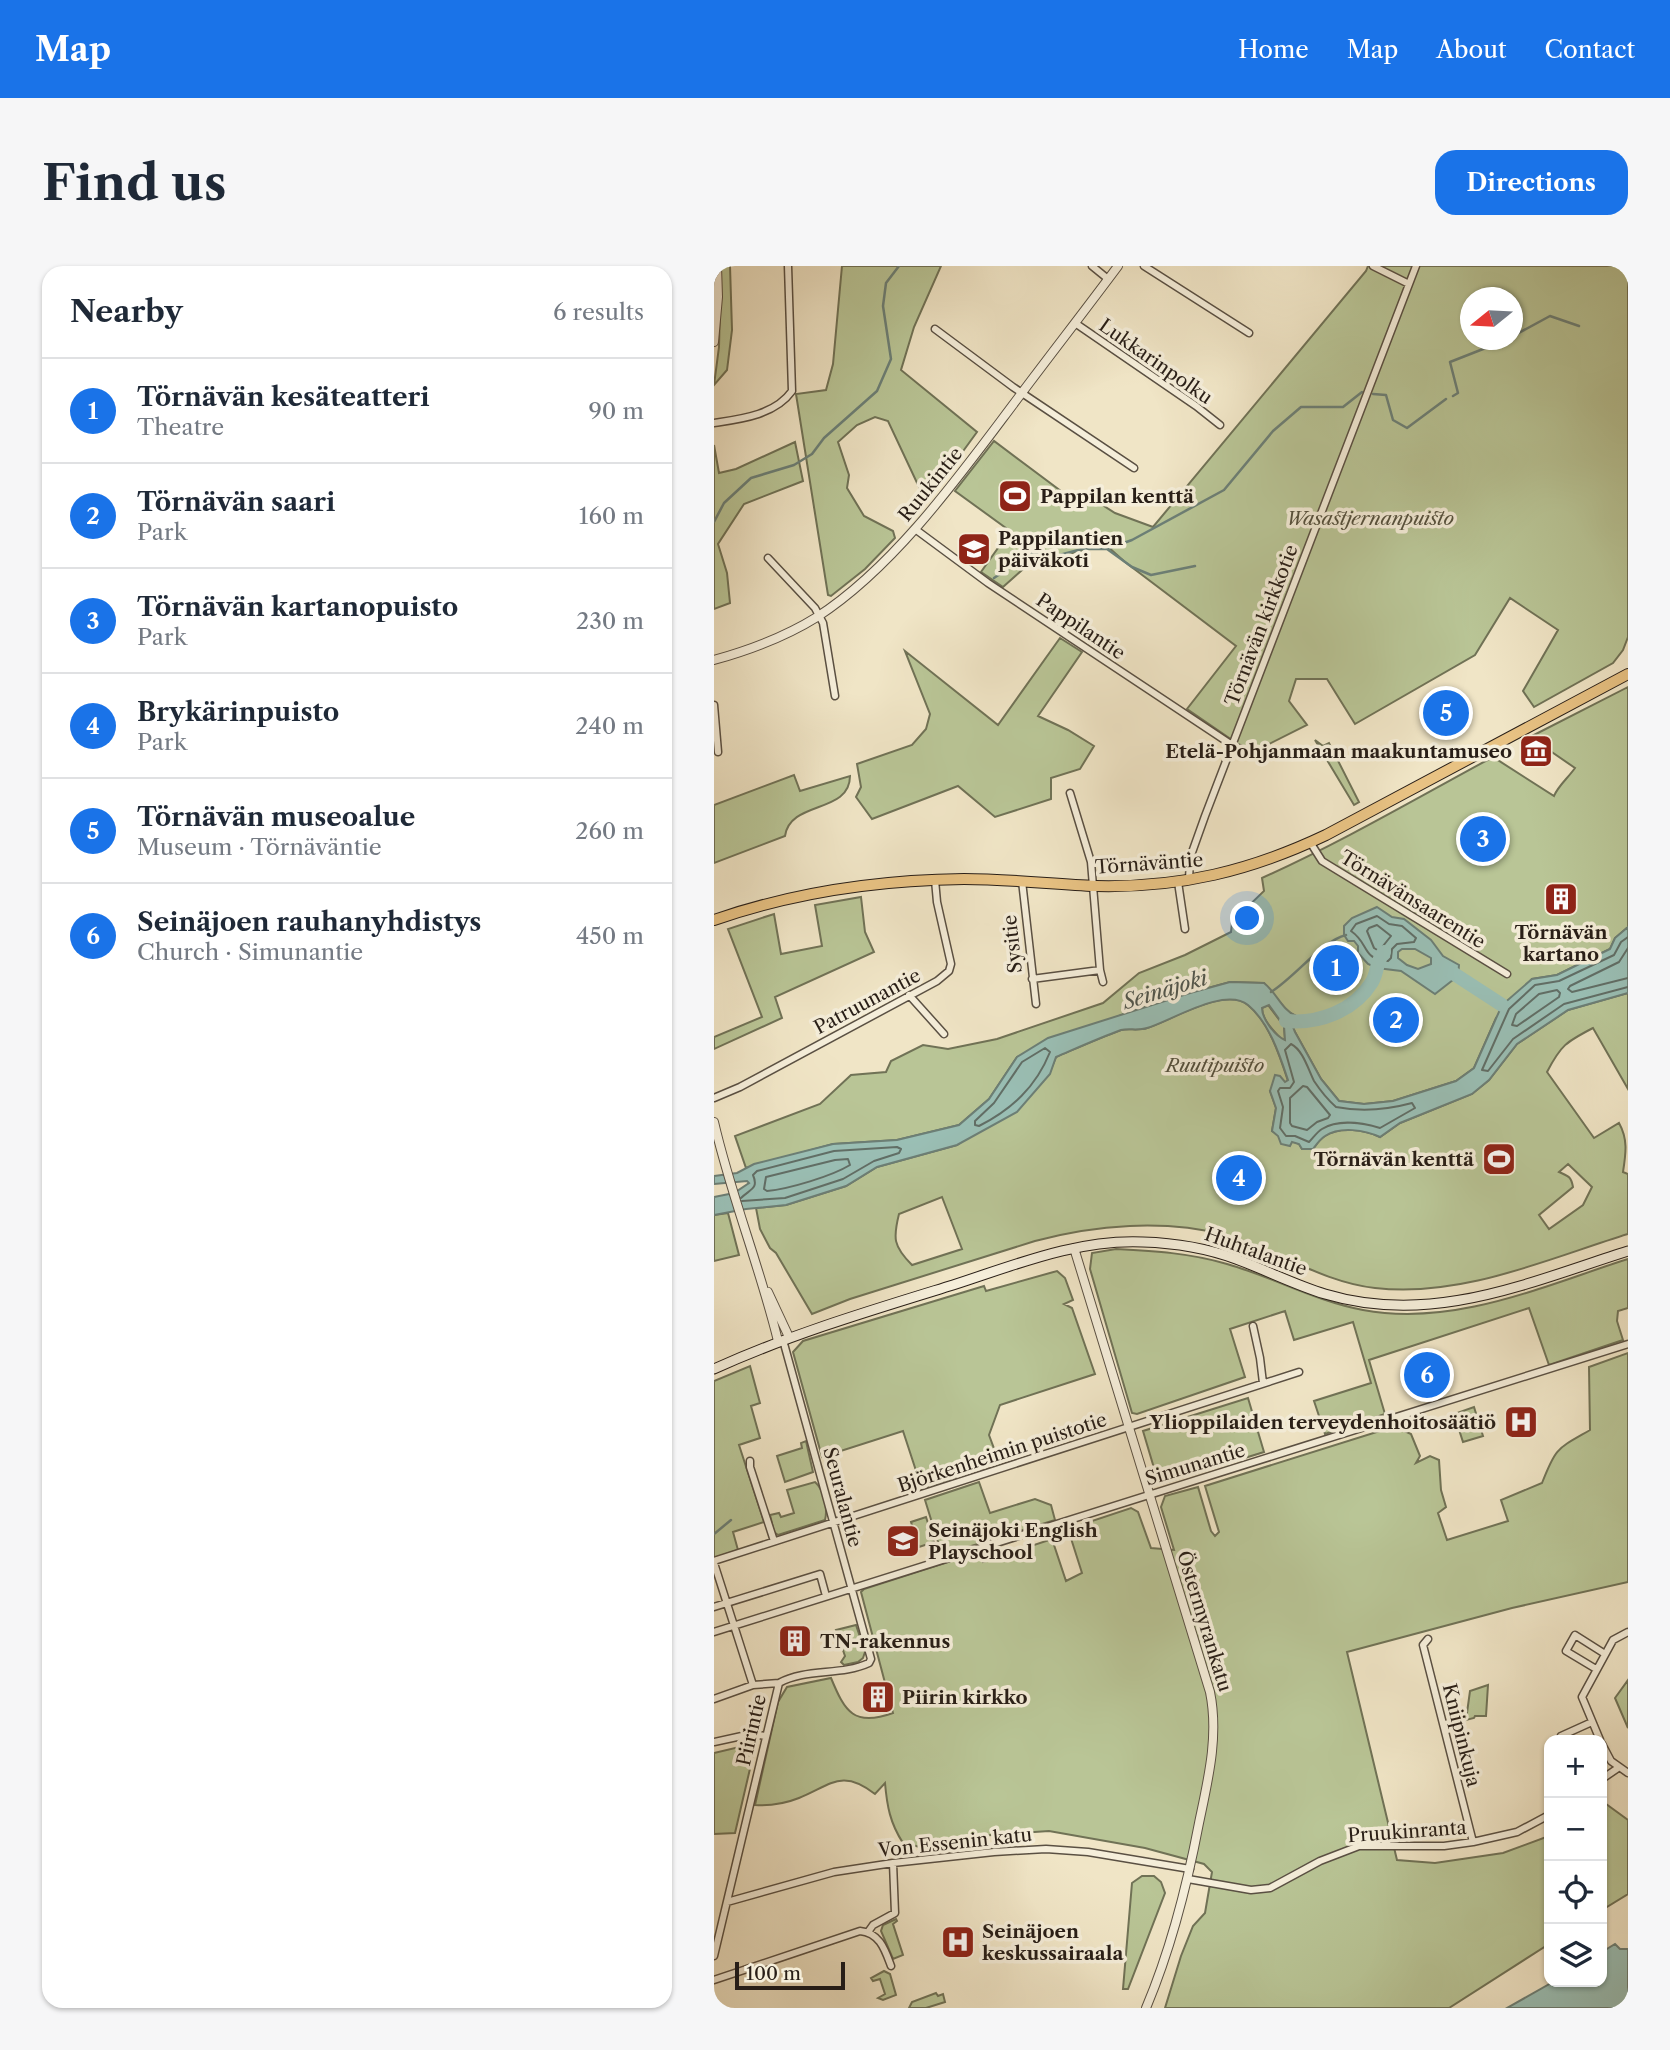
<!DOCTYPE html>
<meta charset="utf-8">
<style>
:root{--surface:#fff;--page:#f6f6f7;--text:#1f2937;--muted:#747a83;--line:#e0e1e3;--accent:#1a73e8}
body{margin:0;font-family:"Libre Caslon Text",serif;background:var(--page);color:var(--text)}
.controls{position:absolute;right:21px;bottom:21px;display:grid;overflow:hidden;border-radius:14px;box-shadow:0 2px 5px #0004}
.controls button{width:63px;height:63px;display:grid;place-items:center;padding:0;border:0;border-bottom:2px solid var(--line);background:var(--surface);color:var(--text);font:35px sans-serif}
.compass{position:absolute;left:746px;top:21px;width:63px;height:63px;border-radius:50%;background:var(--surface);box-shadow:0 2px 5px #0004;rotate:252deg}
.scale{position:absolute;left:21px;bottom:18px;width:110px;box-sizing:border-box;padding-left:7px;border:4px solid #281e17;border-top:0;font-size:19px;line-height:24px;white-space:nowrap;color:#281e17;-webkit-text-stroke:5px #f5eeda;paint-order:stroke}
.you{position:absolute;left:534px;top:653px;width:24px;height:24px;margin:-18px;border:5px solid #fff;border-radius:50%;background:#1a73e8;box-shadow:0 0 0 10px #1a73e833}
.badge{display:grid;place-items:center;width:46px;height:46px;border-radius:50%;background:var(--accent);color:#fff;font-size:23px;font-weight:700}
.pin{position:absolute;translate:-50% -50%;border:4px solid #fff;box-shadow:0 2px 7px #0006}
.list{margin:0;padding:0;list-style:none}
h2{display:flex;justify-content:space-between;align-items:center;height:91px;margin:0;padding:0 28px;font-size:30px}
h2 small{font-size:23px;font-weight:400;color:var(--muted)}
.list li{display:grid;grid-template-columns:46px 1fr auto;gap:21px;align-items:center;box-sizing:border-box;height:105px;padding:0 28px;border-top:2px solid var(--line)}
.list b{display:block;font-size:26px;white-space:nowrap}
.list p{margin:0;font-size:23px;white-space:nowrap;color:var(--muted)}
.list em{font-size:23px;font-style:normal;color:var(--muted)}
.icon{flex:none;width:38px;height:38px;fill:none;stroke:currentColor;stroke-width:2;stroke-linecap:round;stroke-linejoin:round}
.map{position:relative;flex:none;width:914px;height:1742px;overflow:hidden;border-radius:21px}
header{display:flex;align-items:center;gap:42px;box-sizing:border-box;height:98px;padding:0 35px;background:var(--accent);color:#fff}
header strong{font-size:33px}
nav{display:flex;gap:38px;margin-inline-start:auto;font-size:24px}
.intro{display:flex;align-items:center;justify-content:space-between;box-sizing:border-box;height:168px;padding:0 42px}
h1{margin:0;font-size:49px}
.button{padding:18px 32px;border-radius:21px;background:var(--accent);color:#fff;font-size:24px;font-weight:700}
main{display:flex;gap:42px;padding:0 42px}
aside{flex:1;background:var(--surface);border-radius:21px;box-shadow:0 2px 5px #0004}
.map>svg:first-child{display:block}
.green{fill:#b9c596;stroke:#707256;stroke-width:2;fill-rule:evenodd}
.water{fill:#9abfb5;stroke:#6c7f76;stroke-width:2;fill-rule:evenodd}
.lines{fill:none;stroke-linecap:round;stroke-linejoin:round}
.shore{stroke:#616e66;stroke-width:2}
.stream{stroke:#6c7f76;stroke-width:2.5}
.river{stroke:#9abfb5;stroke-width:14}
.minor-casing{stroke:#5a5043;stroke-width:9}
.tertiary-casing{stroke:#5a5043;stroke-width:10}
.secondary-casing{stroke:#281e17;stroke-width:11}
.primary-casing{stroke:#281e17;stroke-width:12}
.minor{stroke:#f5eeda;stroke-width:6}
.tertiary{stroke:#f5eeda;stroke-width:8}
.secondary{stroke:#f5eeda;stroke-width:9}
.primary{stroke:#e8c283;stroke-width:10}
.labels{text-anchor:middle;stroke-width:7;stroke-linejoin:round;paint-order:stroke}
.street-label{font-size:19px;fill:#281e17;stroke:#f5eeda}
.poi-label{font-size:19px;font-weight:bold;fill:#281e17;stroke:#f5eeda;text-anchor:start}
.park-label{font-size:19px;font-style:italic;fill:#54503d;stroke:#f5eeda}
.water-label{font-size:21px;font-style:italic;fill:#50564e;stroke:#f5eeda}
</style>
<header>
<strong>Map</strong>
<nav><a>Home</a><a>Map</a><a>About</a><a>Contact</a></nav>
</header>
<div class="intro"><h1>Find us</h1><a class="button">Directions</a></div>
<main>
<aside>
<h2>Nearby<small>6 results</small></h2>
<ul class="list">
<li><span class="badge">1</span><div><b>Törnävän kesäteatteri</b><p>Theatre</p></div><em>90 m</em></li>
<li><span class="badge">2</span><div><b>Törnävän saari</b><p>Park</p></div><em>160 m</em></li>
<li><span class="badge">3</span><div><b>Törnävän kartanopuisto</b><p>Park</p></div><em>230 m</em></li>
<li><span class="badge">4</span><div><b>Brykärinpuisto</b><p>Park</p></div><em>240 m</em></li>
<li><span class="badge">5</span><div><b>Törnävän museoalue</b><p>Museum · Törnäväntie</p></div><em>260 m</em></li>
<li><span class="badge">6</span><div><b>Seinäjoen rauhanyhdistys</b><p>Church · Simunantie</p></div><em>450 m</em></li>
</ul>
</aside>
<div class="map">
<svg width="914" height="1742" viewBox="0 0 914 1742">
<rect width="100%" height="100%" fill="#f0e5c6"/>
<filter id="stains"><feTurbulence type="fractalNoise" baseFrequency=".00286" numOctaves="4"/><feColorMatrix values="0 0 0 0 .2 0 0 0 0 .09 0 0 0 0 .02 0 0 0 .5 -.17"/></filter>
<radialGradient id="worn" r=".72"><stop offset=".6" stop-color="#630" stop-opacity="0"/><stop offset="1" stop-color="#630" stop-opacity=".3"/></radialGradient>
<path class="green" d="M7 0H16L18 64 13 104 0 119 5 81Z
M128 0H227L200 61 187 104 263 166 212 236 174 155 161 151 143 159 124 176 135 209 133 222 150 250 179 265 181 272 151 303 117 330 114 329 82 128 112 124 119 98Z
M654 0H914V371L909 384 899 397 820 441 809 425 844 364 796 332 761 389 641 458 613 413H582L575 435 593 459 541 485 524 478 473 443 522 380 411 296 392 279 316 297 289 321 267 306 296 265 241 225 280 175 363 237 382 235 401 247 439 261 652 5ZM757 32H799V74H757Z
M81 176 89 215 30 238 4 278 13 307 16 337 0 343V179L5 207 22 203Z
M346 372 368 386 324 450 354 464 380 480 366 503 337 512V533L281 551 244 520 158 553 142 531 147 521 143 498 198 479 212 463 216 448 191 385 284 459Z
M914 421V661L901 672 896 683 843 709 818 713 782 752 760 802 742 815 679 835 650 838 625 835 607 813 581 766 579 761 582 750 574 746 550 717 516 716 476 727 415 746 303 791 275 833 245 859 183 874 119 878 32 902 21 870 106 838 137 809 172 806 177 795 209 779 234 783 283 773 389 737 425 707 471 689 517 666 518 656 550 625 548 612C628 576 703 532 779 491L840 530C844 520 854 512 861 502L816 471Z
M601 474 609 480 615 477 645 536 640 539Z
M80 509 86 525 136 510C136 548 76 534 71 570L0 597V539Z
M147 631 151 666 160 686 61 731 68 752 0 783V771L48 751 14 663 60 648 67 688 108 680 101 639Z
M914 727V823L879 762C852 776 847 779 833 806L880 872 905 857C914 873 912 887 909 906L914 908V968C833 993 748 1032 661 1022 607 1016 562 983 511 969 450 953 381 959 321 975L136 1033 98 1048 62 987 56 982 46 963 42 942 72 939 132 920 163 901 243 879 322 823 335 808 342 791C363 782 385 772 407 764 415 762 424 765 433 762 458 754 511 720 534 739 555 756 566 790 574 815L556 825 562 842 558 865 585 878 588 883H599C602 879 606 873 611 870 626 860 651 864 666 871L686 857 758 828 775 814 803 778 854 744ZM854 898 878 921 869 939 835 963 825 949 859 921C857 910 854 910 845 906ZM228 931 248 983 198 999C179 980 179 972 185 948Z
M554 739 570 760 571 774H568C560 765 548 754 548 742Z
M14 947 25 989 0 995V949Z
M402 983C440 985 476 987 513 998 559 1011 601 1035 649 1044 741 1061 829 1020 914 993V1042L904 1045 903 1055 909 1074 835 1099 815 1042 655 1094 671 1148 611 1168 600 1135 657 1117 639 1056 580 1074 571 1045 516 1063 531 1111 423 1148 418 1147 376 1003 378 987Z
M343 1005 351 1012 359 1034 350 1038 358 1042 381 1108 286 1139 275 1169 285 1196 208 1223 189 1165 108 1191 79 1086 89 1075 270 1020 272 1025Z
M914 1087V1316L798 1342 633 1386 683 1594 721 1597 789 1587 835 1570V1678L735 1742H451L467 1690 479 1660 491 1647 498 1606 490 1598 431 1582 335 1565 264 1570 206 1581 189 1577C176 1557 173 1540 171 1517L161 1528C128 1502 117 1519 85 1532 70 1538 57 1540 41 1539L64 1436 73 1421 117 1412C131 1446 140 1461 179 1447L147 1326 150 1323 265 1286 269 1296 338 1273 352 1315 368 1307 354 1263 417 1242 424 1246 437 1282 460 1284 447 1241 451 1230 484 1221 497 1265 501 1270 505 1266 491 1220 669 1164 686 1163 697 1168 706 1190 702 1197 716 1190 725 1194 727 1224 732 1241 724 1247 733 1274 794 1255 787 1234 828 1217C842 1181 843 1183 876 1164L875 1101Z
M36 1100 46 1137 37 1140 46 1172 25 1179 50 1256 19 1266 24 1284 0 1292V1115Z
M534 1132 550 1186 450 1217 449 1213 443 1212 429 1165Z
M760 1141 769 1170 749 1176 740 1148Z
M92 1175 99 1206 71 1216 63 1190 88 1182 87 1177Z
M101 1216C110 1224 114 1242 111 1254L64 1269 60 1266 56 1249 65 1247 67 1251 80 1247 73 1224Z
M265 1216 276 1247 321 1233 337 1239 341 1254 228 1289 211 1234Z
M212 1251 220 1276 205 1281 197 1256Z
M142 1359 151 1386 149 1392 144 1396 130 1399 127 1396 131 1390 122 1364Z
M914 1414V1462L901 1432Z
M774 1419 772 1450H761L760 1452 752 1454 756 1425Z
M42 1477 21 1567 0 1568V1487Z
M888 1535 914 1554V1628L888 1644Z
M428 1610H440L447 1616 451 1627 414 1723H409L418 1617Z
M182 1653 183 1655 179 1658 189 1689 179 1693 167 1665 169 1659Z
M170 1705 176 1708 182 1729 169 1734 164 1732 171 1728 166 1713 159 1715 157 1712Z
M222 1727 224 1730 229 1728 231 1736 212 1742H195L198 1736Z"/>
<path class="water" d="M663 641 678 651 690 653 717 674 729 690 745 699 744 710 721 728 687 705 663 702 654 698 644 687V680L640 675H634L630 669V660L638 652ZM688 683H701L717 692V698L704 703 693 699 684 692V686Z
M914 661V727L854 744 803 778 775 814 758 828 686 857 666 871C651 864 626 860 611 870 606 873 602 879 599 883H588L585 878 578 876 576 880 567 878 564 870 558 865 562 842 556 825 561 809 566 810 571 816 574 814C566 790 555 756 534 739 511 720 457 755 433 762 424 765 415 762 407 764 385 772 363 782 342 791L336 808 303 846 243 879 163 901 132 920 72 939 32 943 0 949V931L20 927 35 917 33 915 0 918V910L23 907 40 898 119 878 183 874 245 859 275 833 303 791 334 772 476 727 516 716 550 717C563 727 567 743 582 750L583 756 579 761 581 766 607 813 625 835 650 838 679 835 742 815 760 802 788 739 818 713 843 709 896 683 901 672ZM555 739 570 760 571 774C561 770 548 753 548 742Z
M901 1678 906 1683H914V1742H793L839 1716H888V1686Z"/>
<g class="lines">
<path class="shore" d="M663 650 675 658 688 660 702 672 700 676 683 678 678 683 677 692 674 695C647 693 656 678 637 665L642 658Z
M663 659 677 670 665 685 660 682 653 665 655 662Z
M914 671 907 676 900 689 845 715 821 719 795 743 768 804 774 805 799 773 850 738 914 721
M914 682 905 696 856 720 854 723 858 726 914 712
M843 724 846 727 845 731 803 760 798 759 802 748 825 728Z
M577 778C589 784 594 803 600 815 606 824 614 834 622 841 648 846 672 844 698 837L701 842 666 862C649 857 624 853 608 863 603 866 599 872 595 876L581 870H572L566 862 569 841 564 825 566 822H576L580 816 571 784Z
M331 782 336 786C322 821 298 843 265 860L261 859V855L280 837 308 796Z
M589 820 593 821 616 849 614 852 603 856 593 864 578 860 576 857V832Z
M134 893 136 899C118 910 75 923 53 925L50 923 52 911 121 894Z
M27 932C36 923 45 923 39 909L43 905 120 885 183 881 187 883 185 887 160 895 129 913 71 932 28 935"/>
<path class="stream" d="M799 70 836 50 865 60
M659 128 672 129 679 154 693 162 732 133
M739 130 744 127 736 96 792 74
M0 256 10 237 37 212 80 199 98 188 110 172 163 125 177 93 169 40 172 17 185 0
M393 283 418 301 437 309 481 300
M280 312 319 286 338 291 368 283H393L418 274 510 224 559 165 587 141H629L648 126
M557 726C581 711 608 675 632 669
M0 1268 17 1254"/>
<path class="river" d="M728 700 788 739
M572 755C605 758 640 745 658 716 664 706 662 695 670 686"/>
<g class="minor-casing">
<path id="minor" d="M378 0 394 13
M430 0 535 67
M659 0 695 18
M361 57 482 140 506 159
M221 63 299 121 420 202
M0 157C27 153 61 149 78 125L74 0
M201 263 274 317 518 479
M54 292 101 342 109 357 121 430
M0 439 4 486
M356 527 377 596 386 704 389 716
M596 576 608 595 793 708
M475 614 476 592 491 550 702 0
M308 615 322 738
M464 616 471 663
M318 713 386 704
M195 729 230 768
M0 832 26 821 223 715 235 705 237 698 223 636 221 614
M539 1060 546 1092 549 1117
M36 1195V1201L60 1275
M0 1295 585 1106
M0 1297 39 1419
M0 1341 106 1308 112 1330
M0 1366 914 1078
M714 1373 709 1379 759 1576
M882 1403 852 1385 861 1369 891 1388
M0 1433 39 1419 65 1417
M849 1474 847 1470 878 1456
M886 1474 868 1431 899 1374 914 1366
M0 1476 37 1468 52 1470
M888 1478 897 1495 914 1507
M888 1513 904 1502
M474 1613 537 1624 556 1622 606 1595 645 1580H730L759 1576 803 1566 835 1549
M13 1636 120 1606 179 1597 280 1586 332 1583 374 1586 476 1603
M154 1666 159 1659 181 1647 179 1597
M0 1690 65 1417C92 1402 127 1410 155 1397L157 1393 69 1074
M0 1714 146 1665C166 1667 171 1684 177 1700"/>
</g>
<g class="tertiary-casing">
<path id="tertiary" d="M0 76 4 31 3 0
M0 394C36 384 71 371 103 351 179 302 244 212 298 140 333 93 369 47 404 0
M0 856C17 930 46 1001 64 1075
M360 982 496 1426C505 1470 494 1514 485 1557 473 1620 457 1683 432 1742
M54 1026 75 1071"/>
</g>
<g class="secondary-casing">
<path id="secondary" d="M0 1103C77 1068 158 1044 239 1019 301 999 363 973 429 976 461 977 492 982 522 993 552 1004 581 1019 611 1028 718 1060 813 1017 914 985"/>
</g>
<g class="primary-casing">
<path id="primary" d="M0 654C81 626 164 614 250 613 294 613 338 618 382 620 466 622 536 605 612 569L914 408"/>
</g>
<use href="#minor" class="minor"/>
<use href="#tertiary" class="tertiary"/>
<use href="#secondary" class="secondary"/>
<use href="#primary" class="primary"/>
</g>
<defs>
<g id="stadium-square" transform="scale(1.75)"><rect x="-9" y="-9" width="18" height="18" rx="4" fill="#8f2418" stroke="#f5eeda"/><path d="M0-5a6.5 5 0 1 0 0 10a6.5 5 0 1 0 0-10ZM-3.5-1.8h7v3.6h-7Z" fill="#fff"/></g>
<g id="school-square" transform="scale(1.75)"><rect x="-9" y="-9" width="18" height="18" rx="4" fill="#8f2418" stroke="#f5eeda"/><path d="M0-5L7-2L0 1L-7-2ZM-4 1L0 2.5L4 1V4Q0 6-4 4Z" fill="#fff"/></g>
<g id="museum-square" transform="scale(1.75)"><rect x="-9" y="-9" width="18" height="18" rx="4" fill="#8f2418" stroke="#f5eeda"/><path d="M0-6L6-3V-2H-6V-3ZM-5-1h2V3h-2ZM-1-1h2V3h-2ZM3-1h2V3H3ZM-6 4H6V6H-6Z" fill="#fff"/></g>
<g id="building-square" transform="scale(1.75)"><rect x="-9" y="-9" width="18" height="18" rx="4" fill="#8f2418" stroke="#f5eeda"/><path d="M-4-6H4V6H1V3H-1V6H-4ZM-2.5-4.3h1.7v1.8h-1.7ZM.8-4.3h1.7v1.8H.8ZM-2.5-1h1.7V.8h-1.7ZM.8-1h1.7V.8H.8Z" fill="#fff"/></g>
<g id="hospital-square" transform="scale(1.75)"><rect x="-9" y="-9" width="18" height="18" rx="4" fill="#8f2418" stroke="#f5eeda"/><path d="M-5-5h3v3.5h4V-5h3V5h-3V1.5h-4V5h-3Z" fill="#fff"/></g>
</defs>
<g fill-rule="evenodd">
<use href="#stadium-square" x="301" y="230"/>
<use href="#school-square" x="260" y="283"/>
<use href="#museum-square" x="822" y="485"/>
<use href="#building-square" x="847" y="633"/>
<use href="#stadium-square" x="785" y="893"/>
<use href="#hospital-square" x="807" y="1156"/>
<use href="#school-square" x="189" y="1275"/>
<use href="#building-square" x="81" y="1375"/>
<use href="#building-square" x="164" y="1431"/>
<use href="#hospital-square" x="244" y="1676"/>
</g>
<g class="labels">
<g class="street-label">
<text transform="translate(442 95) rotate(35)" y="7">Lukkarinpolku</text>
<text transform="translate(216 218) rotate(-51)" y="7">Ruukintie</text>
<text transform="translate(547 359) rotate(-69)" y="7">Törnävän kirkkotie</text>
<text transform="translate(367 360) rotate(34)" y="7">Pappilantie</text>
<text transform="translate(435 597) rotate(-4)" y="7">Törnäväntie</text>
<text transform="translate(699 633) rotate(32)" y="7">Törnävänsaarentie</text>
<text transform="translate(298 678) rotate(-96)" y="7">Sysitie</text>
<text transform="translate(153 735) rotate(-28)" y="7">Patruunantie</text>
<text transform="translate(542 985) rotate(20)" y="7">Huhtalantie</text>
<text transform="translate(288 1186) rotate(-18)" y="7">Björkenheimin puistotie</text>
<text transform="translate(481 1198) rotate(-17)" y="7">Simunantie</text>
<text transform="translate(129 1231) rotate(75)" y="7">Seuralantie</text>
<text transform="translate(491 1355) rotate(73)" y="7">Östermyrankatu</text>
<text transform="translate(37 1464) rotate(-77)" y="7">Piirintie</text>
<text transform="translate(748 1469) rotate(76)" y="7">Kniipinkuja</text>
<text transform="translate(693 1565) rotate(-4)" y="7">Pruukinranta</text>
<text transform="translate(241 1576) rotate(-6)" y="7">Von Essenin katu</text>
</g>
<g class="poi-label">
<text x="326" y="237">Pappilan kenttä</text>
<text x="284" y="279">Pappilantien<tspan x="284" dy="22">päiväkoti</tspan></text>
<text x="798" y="492" text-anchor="end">Etelä-Pohjanmaan maakuntamuseo</text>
<text x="847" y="673" text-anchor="middle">Törnävän<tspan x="847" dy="22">kartano</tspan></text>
<text x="760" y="900" text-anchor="end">Törnävän kenttä</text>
<text x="782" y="1163" text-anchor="end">Ylioppilaiden terveydenhoitosäätiö</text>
<text x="214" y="1271">Seinäjoki English<tspan x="214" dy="22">Playschool</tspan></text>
<text x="106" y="1382">TN-rakennus</text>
<text x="188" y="1438">Piirin kirkko</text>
<text x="268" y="1672">Seinäjoen<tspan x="268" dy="22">keskussairaala</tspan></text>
</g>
<g class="park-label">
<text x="656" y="259">Wasastjernanpuisto</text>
<text x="501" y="806">Ruutipuisto</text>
</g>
<g class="water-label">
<text transform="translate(451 724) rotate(-17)" y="7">Seinäjoki</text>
</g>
</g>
<rect width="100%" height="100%" filter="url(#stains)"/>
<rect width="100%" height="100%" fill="url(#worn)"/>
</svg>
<div class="controls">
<button>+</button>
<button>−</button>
<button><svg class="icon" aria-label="locate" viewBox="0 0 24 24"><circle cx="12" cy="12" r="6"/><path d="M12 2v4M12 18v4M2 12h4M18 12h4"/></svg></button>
<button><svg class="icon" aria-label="layers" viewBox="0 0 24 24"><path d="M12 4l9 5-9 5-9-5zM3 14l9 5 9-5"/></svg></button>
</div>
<svg class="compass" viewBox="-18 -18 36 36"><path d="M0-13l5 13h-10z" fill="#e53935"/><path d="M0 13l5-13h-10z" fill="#747a83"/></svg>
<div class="scale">100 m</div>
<div class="you"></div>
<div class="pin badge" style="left:622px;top:702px">1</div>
<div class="pin badge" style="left:682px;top:754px">2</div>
<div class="pin badge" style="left:769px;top:573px">3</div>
<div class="pin badge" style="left:525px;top:912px">4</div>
<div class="pin badge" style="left:732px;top:447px">5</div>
<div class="pin badge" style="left:713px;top:1109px">6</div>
</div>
</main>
